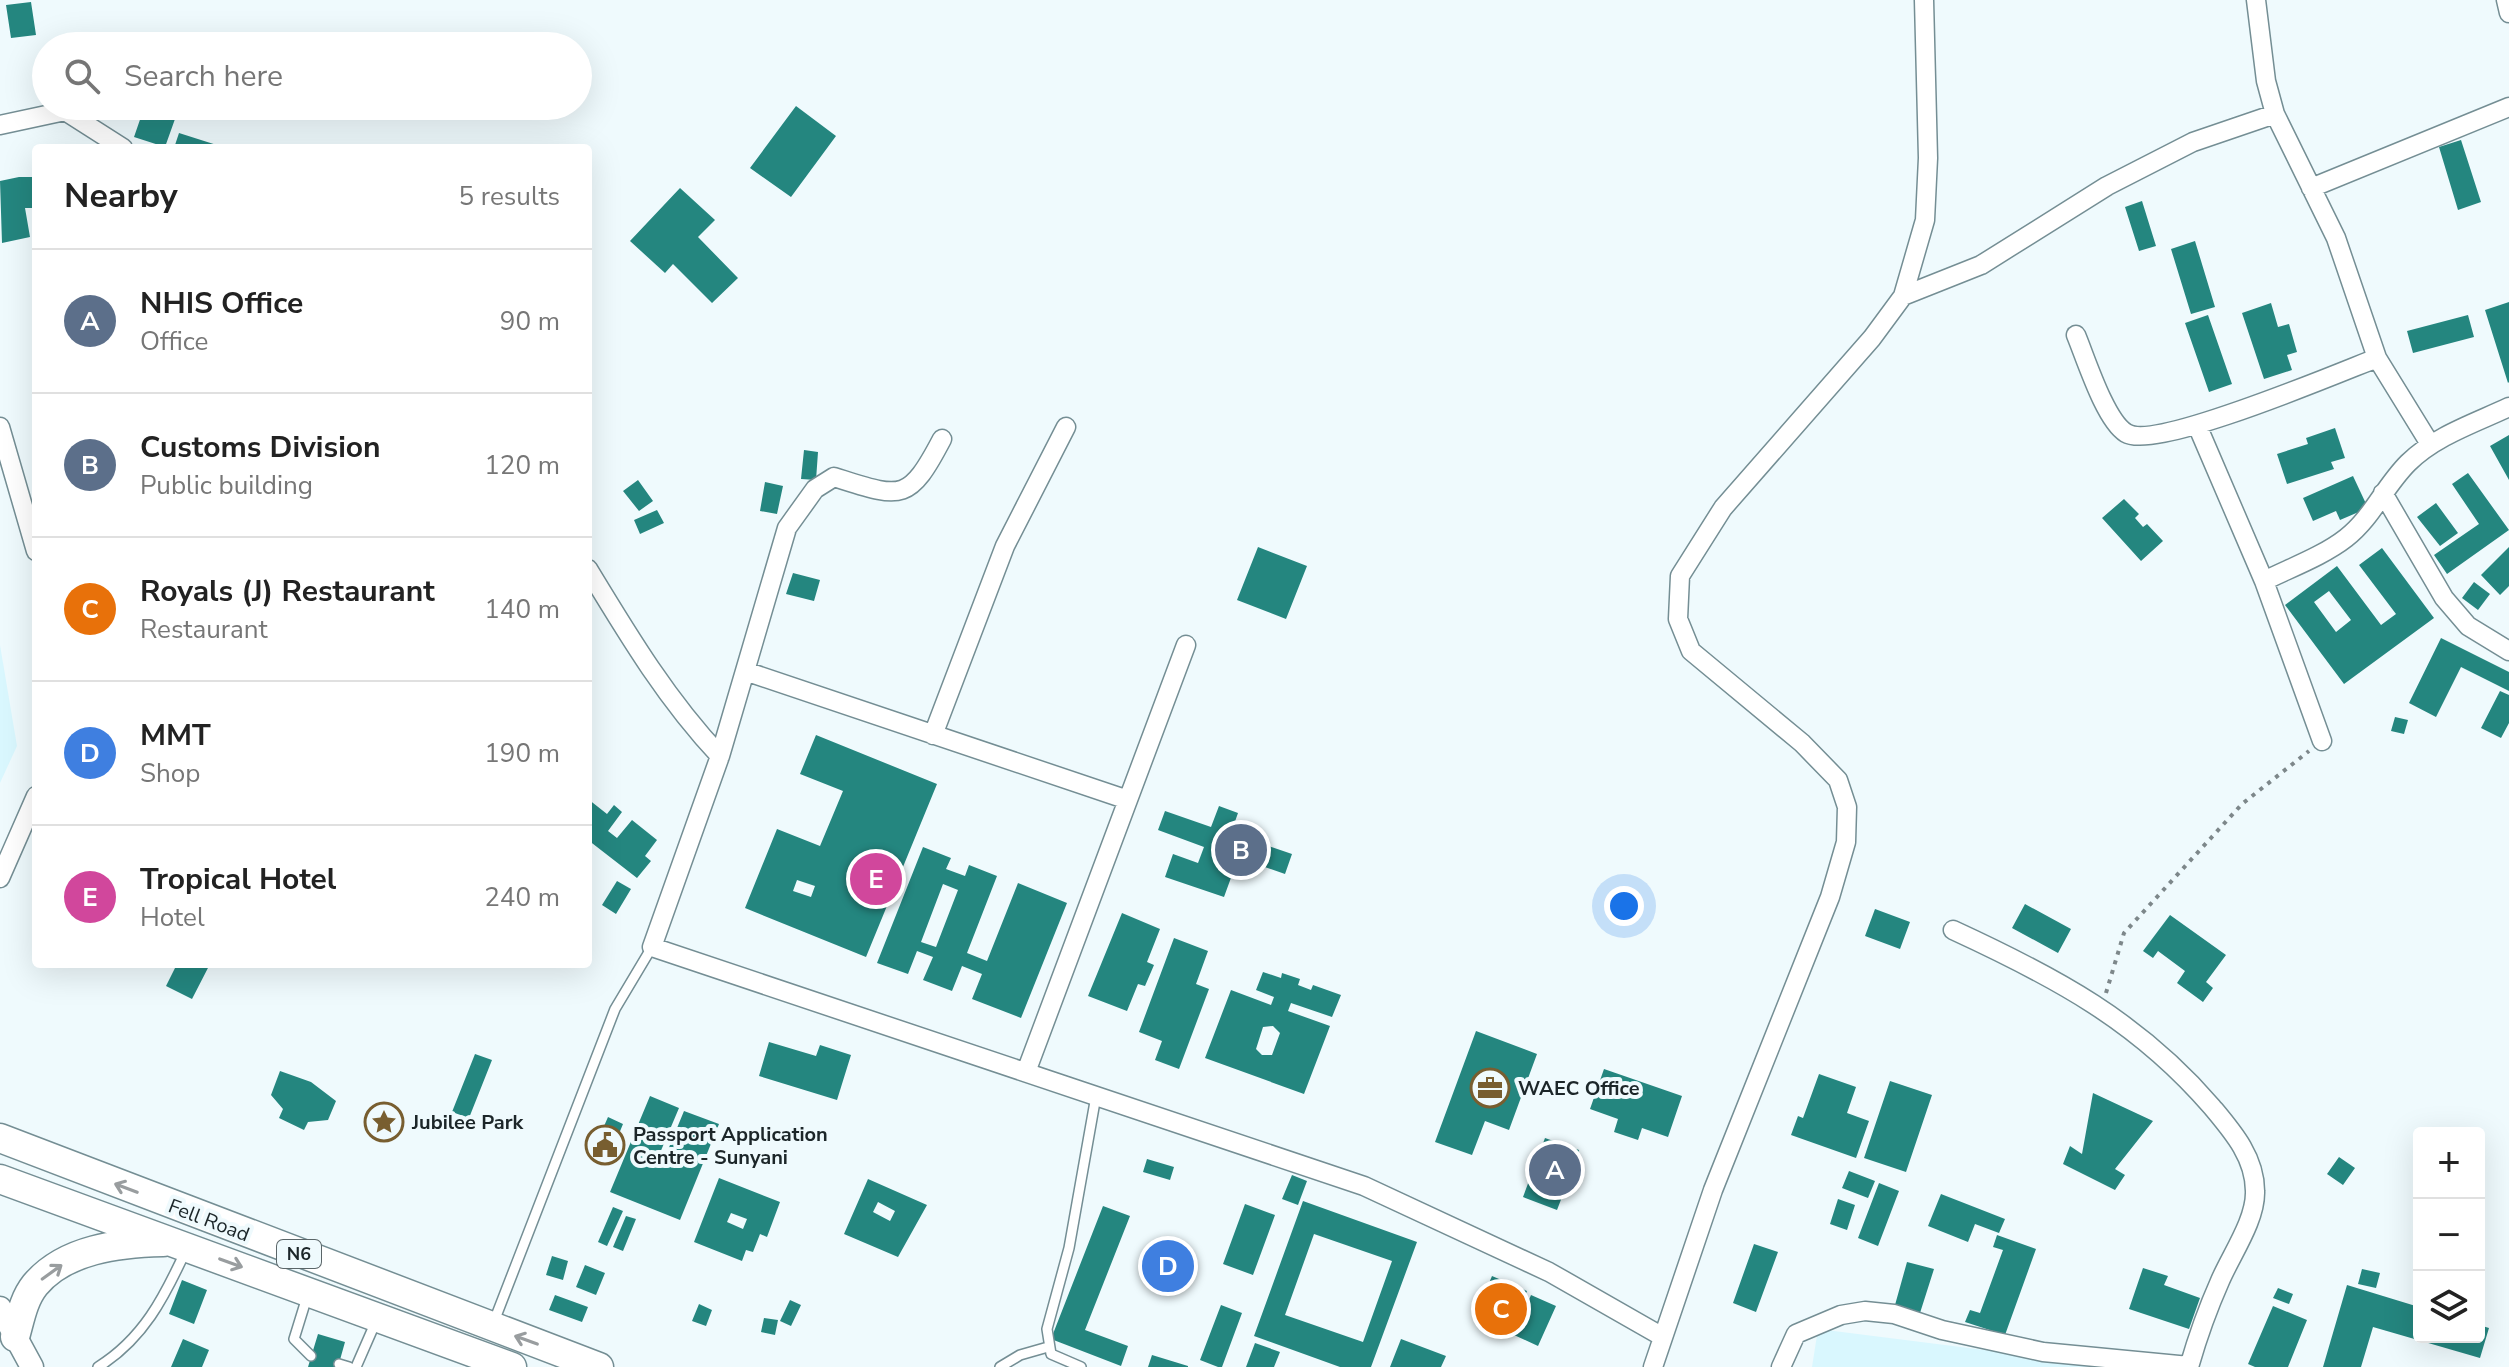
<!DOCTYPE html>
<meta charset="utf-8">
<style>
:root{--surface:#fff;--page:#f2f2f2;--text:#222;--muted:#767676;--line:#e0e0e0;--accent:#785e30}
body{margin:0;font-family:"Nunito Sans",sans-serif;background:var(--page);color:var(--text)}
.controls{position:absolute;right:24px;bottom:24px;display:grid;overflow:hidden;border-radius:8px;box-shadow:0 8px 32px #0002}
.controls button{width:72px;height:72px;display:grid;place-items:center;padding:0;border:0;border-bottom:2px solid var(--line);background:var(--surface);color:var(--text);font:40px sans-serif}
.you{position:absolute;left:1624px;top:906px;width:28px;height:28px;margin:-20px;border:6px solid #fff;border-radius:50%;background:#1a73e8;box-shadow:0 0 0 12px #1a73e833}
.badge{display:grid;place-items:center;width:52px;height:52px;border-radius:50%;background:var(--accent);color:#fff;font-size:26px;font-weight:700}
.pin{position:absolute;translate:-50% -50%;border:4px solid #fff;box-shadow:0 2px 8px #0006}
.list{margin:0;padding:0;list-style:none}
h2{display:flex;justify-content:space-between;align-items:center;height:104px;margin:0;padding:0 32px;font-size:34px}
h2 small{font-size:26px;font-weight:400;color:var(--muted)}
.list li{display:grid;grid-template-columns:52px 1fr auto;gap:24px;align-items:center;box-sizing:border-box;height:144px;padding:0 32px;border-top:2px solid var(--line)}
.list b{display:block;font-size:30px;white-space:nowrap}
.list p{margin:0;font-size:26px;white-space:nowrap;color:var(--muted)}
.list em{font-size:26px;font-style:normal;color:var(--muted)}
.icon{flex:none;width:44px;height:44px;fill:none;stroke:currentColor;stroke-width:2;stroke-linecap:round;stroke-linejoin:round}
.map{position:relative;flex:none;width:2509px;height:1367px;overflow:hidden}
.search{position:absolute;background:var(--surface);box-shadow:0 8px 32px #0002;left:32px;top:32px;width:560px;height:88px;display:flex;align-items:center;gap:20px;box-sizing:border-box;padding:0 28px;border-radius:44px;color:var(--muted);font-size:30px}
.panel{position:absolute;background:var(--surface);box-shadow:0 8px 32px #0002;left:32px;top:144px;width:560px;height:824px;border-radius:8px}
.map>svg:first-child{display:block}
.built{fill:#d9f7fe}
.building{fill:#24867f;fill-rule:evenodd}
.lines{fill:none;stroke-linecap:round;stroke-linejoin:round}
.service-casing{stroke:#748e94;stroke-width:12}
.minor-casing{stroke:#748e94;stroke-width:21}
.tertiary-casing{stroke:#748e94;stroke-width:25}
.primary-casing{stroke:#748e94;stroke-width:31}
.path{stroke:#7d878a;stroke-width:4;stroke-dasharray:4 6;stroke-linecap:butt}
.service{stroke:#fff;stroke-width:9}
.minor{stroke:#fff;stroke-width:18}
.tertiary{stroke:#fff;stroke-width:22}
.primary{stroke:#fff;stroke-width:28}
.oneway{stroke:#999d9f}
.labels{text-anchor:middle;stroke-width:8;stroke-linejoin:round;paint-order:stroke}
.shield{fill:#effafd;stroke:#5b6669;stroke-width:2}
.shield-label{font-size:18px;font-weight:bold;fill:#1c2629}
.poi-label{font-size:20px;font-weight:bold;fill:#1c2629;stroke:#effafd;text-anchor:start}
.street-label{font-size:20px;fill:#1c2629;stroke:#effafd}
</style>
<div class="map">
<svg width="2509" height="1367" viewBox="0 0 2509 1367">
<rect width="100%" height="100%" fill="#effafd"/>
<path class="built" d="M0 645 17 746 0 783Z
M1818 1329 2118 1367H1812Z"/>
<path class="building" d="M31 2 36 35 11 38 6 5Z
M796 106 836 136 791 197 750 168Z
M144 108 175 119 165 147 134 137Z
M179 133 223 147V148H174Z
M2461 140 2481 202 2458 210 2439 147Z
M19 177H34L36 208H25L30 237 2 243 0 181Z
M680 188 715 220 698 237 738 278 712 303 673 264 665 273 630 241Z
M2142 201 2156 246 2139 251 2125 207Z
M2195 241 2215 307 2191 314 2171 249Z
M2509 302V382L2508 383 2485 310Z
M2271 303 2278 327 2289 324 2297 352 2287 355 2292 370 2264 379 2242 313Z
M2208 315 2232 384 2209 392 2185 323Z
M2468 315 2474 337 2413 353 2407 331Z
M2335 428 2345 458 2331 462 2334 469 2287 484 2277 454 2308 444 2306 438Z
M2509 435V480L2490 446Z
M804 450 818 452 816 480 801 479Z
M2468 473 2509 530 2447 574 2434 555 2479 524 2452 484Z
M2353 476 2368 508 2340 520 2336 511 2313 521 2303 498Z
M638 480 653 501 639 511 623 491Z
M765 482 783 486 777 514 760 511Z
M2124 499 2139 514 2135 518 2143 527 2147 524 2163 541 2141 561 2102 518Z
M2436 503 2458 533 2440 546 2417 517Z
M657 510 664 523 640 534 634 520Z
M1258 547 1307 566 1286 619 1237 600Z
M2509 547V586L2500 595 2481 575Z
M2382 548 2434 618 2344 684 2285 605 2337 566 2381 625 2396 614 2359 565ZM2329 591 2351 620 2336 632 2314 602Z
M793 573 820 580 814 601 786 594Z
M2474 582 2490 594 2478 610 2462 598Z
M2441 638 2509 672V691L2461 667 2436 717 2409 703Z
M2500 691 2509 695V723L2501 738 2481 728Z
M2395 717 2408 720 2404 734 2391 731Z
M816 735 937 784 866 957 745 908 777 829 820 846 843 791 800 774ZM797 880 815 886 811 897 793 891Z
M588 799 607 814 614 805 622 812 608 831 617 838 632 820 657 840 645 856 651 861 637 878 588 840Z
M1219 806 1238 813 1231 833 1292 854 1285 874 1224 853 1218 870 1232 875 1224 897 1165 877 1173 854 1198 863 1204 847 1158 830 1165 811 1211 827Z
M923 847 951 858 946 869 965 876 969 865 997 876 967 953 987 961 1018 883 1067 903 1021 1018 972 999 982 974 962 966 952 991 923 980 933 957 917 951 908 974 877 963ZM943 884 958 890 936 947 921 942Z
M617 881 631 889 616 914 602 905Z
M2025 904 2071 929 2058 953 2012 928Z
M1875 909 1910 922 1900 949 1865 936Z
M1122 913 1160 929 1147 962 1154 965 1145 986 1138 984 1127 1011 1088 996Z
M2170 915 2226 955 2206 982 2213 988 2203 1002 2177 983 2185 971 2158 951 2153 958 2143 951Z
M1174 938 1208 951 1196 984 1209 989 1179 1069 1155 1060 1162 1041 1139 1032Z
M177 964H210L192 999 166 986Z
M1263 972 1281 978 1282 973 1300 979 1298 985 1311 990 1313 985 1341 995 1332 1017 1291 1003 1288 1011 1330 1026 1304 1094 1205 1058 1231 990 1271 1005 1274 997 1256 990ZM1273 1026 1280 1033 1272 1055H1262L1256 1049 1263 1027Z
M1476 1031 1537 1054 1509 1130 1485 1121 1472 1155 1435 1142Z
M769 1042 816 1056 820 1045 851 1055 837 1100 759 1076Z
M475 1054 492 1060 469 1118 452 1112Z
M1604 1069 1682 1096 1668 1137 1642 1128 1638 1140 1614 1132 1618 1119 1590 1109Z
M280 1071 311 1082 336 1101 328 1120 308 1122 304 1130 279 1118 283 1109 271 1095Z
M1819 1074 1856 1087 1847 1113 1869 1121 1856 1158 1791 1135 1798 1116 1803 1118Z
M1890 1081 1932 1095 1906 1172 1864 1158Z
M2093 1093 2153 1121 2115 1169 2125 1175 2115 1190 2063 1164 2070 1146 2082 1154Z
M650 1096 679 1108 657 1160 663 1162 684 1111 719 1124 680 1220 610 1192Z
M608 1117 623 1124 607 1163 591 1156Z
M1545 1138 1579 1150 1574 1165 1584 1169 1577 1188 1567 1184 1557 1210 1523 1197Z
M2339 1157 2355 1168 2343 1185 2327 1174Z
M1147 1159 1174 1167 1170 1180 1143 1172Z
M1849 1171 1875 1181 1868 1198 1842 1188Z
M1292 1175 1307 1181 1298 1205 1282 1199Z
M719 1178 780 1202 767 1237 760 1234 753 1252 746 1250 742 1261 694 1242ZM731 1213 747 1219 743 1229 727 1222Z
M868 1179 927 1205 898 1257 844 1234ZM878 1202 895 1211 890 1221 873 1212Z
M1879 1183 1899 1191 1878 1246 1858 1238Z
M1941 1194 2005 1219 1999 1233 1975 1224 1968 1242 1928 1226Z
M1838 1199 1855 1205 1847 1230 1830 1224Z
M1303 1201 1417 1242 1371 1367H1340L1254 1336ZM1314 1234 1392 1261 1363 1342 1285 1315Z
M1245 1204 1275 1215 1253 1275 1223 1264Z
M1103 1206 1130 1216 1085 1330 1128 1346 1121 1366 1051 1339Z
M613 1207 623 1211 607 1246 598 1242Z
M626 1216 636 1219 623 1251 613 1247Z
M1997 1235 2036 1249 2005 1335 1965 1322 1970 1310 1980 1313 2003 1250 1993 1247Z
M1754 1244 1778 1252 1756 1312 1733 1303Z
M552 1256 568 1261 563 1280 546 1275Z
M1907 1262 1934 1269 1920 1313 1895 1305Z
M585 1265 605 1273 596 1295 576 1287Z
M2143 1268 2168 1276 2164 1285 2200 1298 2189 1329 2129 1309Z
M2362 1269 2380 1273 2376 1288 2358 1284Z
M1492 1276 1527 1291 1509 1333 1474 1319Z
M182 1280 207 1290 194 1324 169 1314Z
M2347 1285 2419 1307V1337H2479V1325L2489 1328 2480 1358 2373 1327 2361 1367H2323Z
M2278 1288 2293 1294 2289 1304 2273 1298Z
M555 1295 588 1307 582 1322 549 1310Z
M1531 1295 1556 1306 1538 1346 1514 1335Z
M790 1300 801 1305 791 1326 780 1321Z
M699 1304 712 1310 706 1326 692 1321Z
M1221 1305 1242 1313 1222 1367H1218L1200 1360Z
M2273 1306 2307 1320 2288 1367H2255L2248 1364Z
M764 1318 778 1320 775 1335 761 1332Z
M318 1334 345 1342 338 1367H308Z
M183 1339 209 1350 202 1367H171Z
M1401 1339 1446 1356 1441 1367H1390Z
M1255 1343 1280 1352 1274 1367H1246Z
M1152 1355 1188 1366V1367H1148Z"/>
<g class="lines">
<g class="service-casing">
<path id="service" d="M307 1297 294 1339 311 1356
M493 1324 615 1009 652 947
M339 1364 349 1367
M98 1367C143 1339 164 1298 186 1250
M356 1367 377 1319
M1000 1367 1020 1355 1048 1347
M1081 1367 1051 1354 1047 1329 1069 1248 1096 1096"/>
</g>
<g class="minor-casing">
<path id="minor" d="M2256 0 2266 81 2275 114 2336 238 2377 358 2430 444
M2506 0 2509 13
M0 125 65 111 123 148
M2311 188 2509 107
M1903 296 1981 265 2107 186 2193 142 2275 114
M2076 335C2086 359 2105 420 2126 433 2155 451 2338 373 2377 358
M2197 425 2264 581 2322 741
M0 427 36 551
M942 439C908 504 901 498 834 477L815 489 787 528 720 756 652 947 1364 1186 1549 1272 1663 1337
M2383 493 2444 598 2468 626 2509 651
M588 569C628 635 667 700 720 756
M2264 581C2290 568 2323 556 2346 538 2372 518 2384 487 2408 463 2435 436 2475 423 2509 407
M745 671 1128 800
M933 735 1005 546 1066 427
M0 878 36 796
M1953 930C2055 977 2138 1021 2212 1107 2232 1131 2255 1157 2255 1191 2256 1220 2231 1255 2220 1281 2208 1308 2197 1339 2189 1367
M1026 1072 1186 645
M1653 1367 1713 1190 1830 897 1846 842 1847 807 1838 780 1802 743 1691 651 1678 619 1680 576 1723 508 1872 338 1903 296 1925 220 1928 158 1924 0
M1781 1367 1796 1334 1841 1315 1865 1311 1894 1314 1942 1330 2043 1352 2189 1366"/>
</g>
<g class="tertiary-casing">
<path id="tertiary" d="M0 1308 32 1367"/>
</g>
<g class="primary-casing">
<path id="primary" d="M0 1138 599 1367
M0 1179 512 1367
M15 1337C20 1320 23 1300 35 1285 65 1249 119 1243 163 1242"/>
</g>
<path class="path" d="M2106 993 2124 933 2242 804 2309 751"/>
<use href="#service" class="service"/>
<use href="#minor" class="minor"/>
<use href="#tertiary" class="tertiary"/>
<use href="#primary" class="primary"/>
</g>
<defs><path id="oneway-shaft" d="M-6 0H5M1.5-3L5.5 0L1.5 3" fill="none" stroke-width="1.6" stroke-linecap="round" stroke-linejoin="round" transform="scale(2)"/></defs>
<g class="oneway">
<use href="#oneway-shaft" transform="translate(126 1188) rotate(-159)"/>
<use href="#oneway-shaft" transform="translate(231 1263) rotate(20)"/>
<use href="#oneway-shaft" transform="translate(52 1272) rotate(-36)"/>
<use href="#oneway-shaft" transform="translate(526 1340) rotate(-160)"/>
</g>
<defs>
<g id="office-ring" transform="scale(2)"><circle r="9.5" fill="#effafd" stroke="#785e30" stroke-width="1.5"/><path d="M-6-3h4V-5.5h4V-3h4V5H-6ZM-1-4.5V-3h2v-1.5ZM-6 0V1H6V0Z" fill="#785e30"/></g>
<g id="sight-ring" transform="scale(2)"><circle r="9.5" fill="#effafd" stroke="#785e30" stroke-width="1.5"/><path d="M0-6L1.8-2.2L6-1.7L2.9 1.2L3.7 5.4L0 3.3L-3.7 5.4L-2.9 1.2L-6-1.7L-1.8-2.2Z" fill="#785e30"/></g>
<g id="civic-ring" transform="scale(2)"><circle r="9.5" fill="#effafd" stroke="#785e30" stroke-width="1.5"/><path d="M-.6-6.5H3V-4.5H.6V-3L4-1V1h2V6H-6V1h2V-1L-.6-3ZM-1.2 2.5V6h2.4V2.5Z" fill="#785e30"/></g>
</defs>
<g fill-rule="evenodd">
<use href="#office-ring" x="1490" y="1088"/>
<use href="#sight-ring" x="384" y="1122"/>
<use href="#civic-ring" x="605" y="1145"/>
</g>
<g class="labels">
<rect class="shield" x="277" y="1240" width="44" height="28" rx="6"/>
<g class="shield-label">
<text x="299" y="1260">N6</text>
</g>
<g class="poi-label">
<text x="1518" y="1095">WAEC Office</text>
<text x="412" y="1129">Jubilee Park</text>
<text x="633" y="1141">Passport Application<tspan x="633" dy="23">Centre - Sunyani</tspan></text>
</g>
<g class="street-label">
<text transform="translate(209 1220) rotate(21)" y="7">Fell Road</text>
</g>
</g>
</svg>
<div class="controls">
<button>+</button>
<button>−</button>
<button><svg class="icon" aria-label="layers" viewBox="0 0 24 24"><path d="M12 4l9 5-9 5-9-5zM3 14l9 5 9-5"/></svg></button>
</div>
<div class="you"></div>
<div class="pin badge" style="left:1555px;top:1170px;background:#5c6f8a">A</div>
<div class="pin badge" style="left:1241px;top:850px;background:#5c6f8a">B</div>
<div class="pin badge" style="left:1501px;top:1309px;background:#e8710a">C</div>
<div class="pin badge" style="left:1168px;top:1266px;background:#3f7fe0">D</div>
<div class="pin badge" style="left:876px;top:879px;background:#d1479c">E</div>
<div class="search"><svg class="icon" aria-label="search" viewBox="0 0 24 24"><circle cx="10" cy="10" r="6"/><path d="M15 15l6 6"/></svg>Search here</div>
<section class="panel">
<h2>Nearby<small>5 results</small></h2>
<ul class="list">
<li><span class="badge" style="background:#5c6f8a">A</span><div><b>NHIS Office</b><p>Office</p></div><em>90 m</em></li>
<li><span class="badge" style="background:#5c6f8a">B</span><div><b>Customs Division</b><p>Public building</p></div><em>120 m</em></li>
<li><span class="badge" style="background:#e8710a">C</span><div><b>Royals (J) Restaurant</b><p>Restaurant</p></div><em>140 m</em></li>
<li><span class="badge" style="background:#3f7fe0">D</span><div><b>MMT</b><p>Shop</p></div><em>190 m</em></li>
<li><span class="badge" style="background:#d1479c">E</span><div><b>Tropical Hotel</b><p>Hotel</p></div><em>240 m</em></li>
</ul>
</section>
</div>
